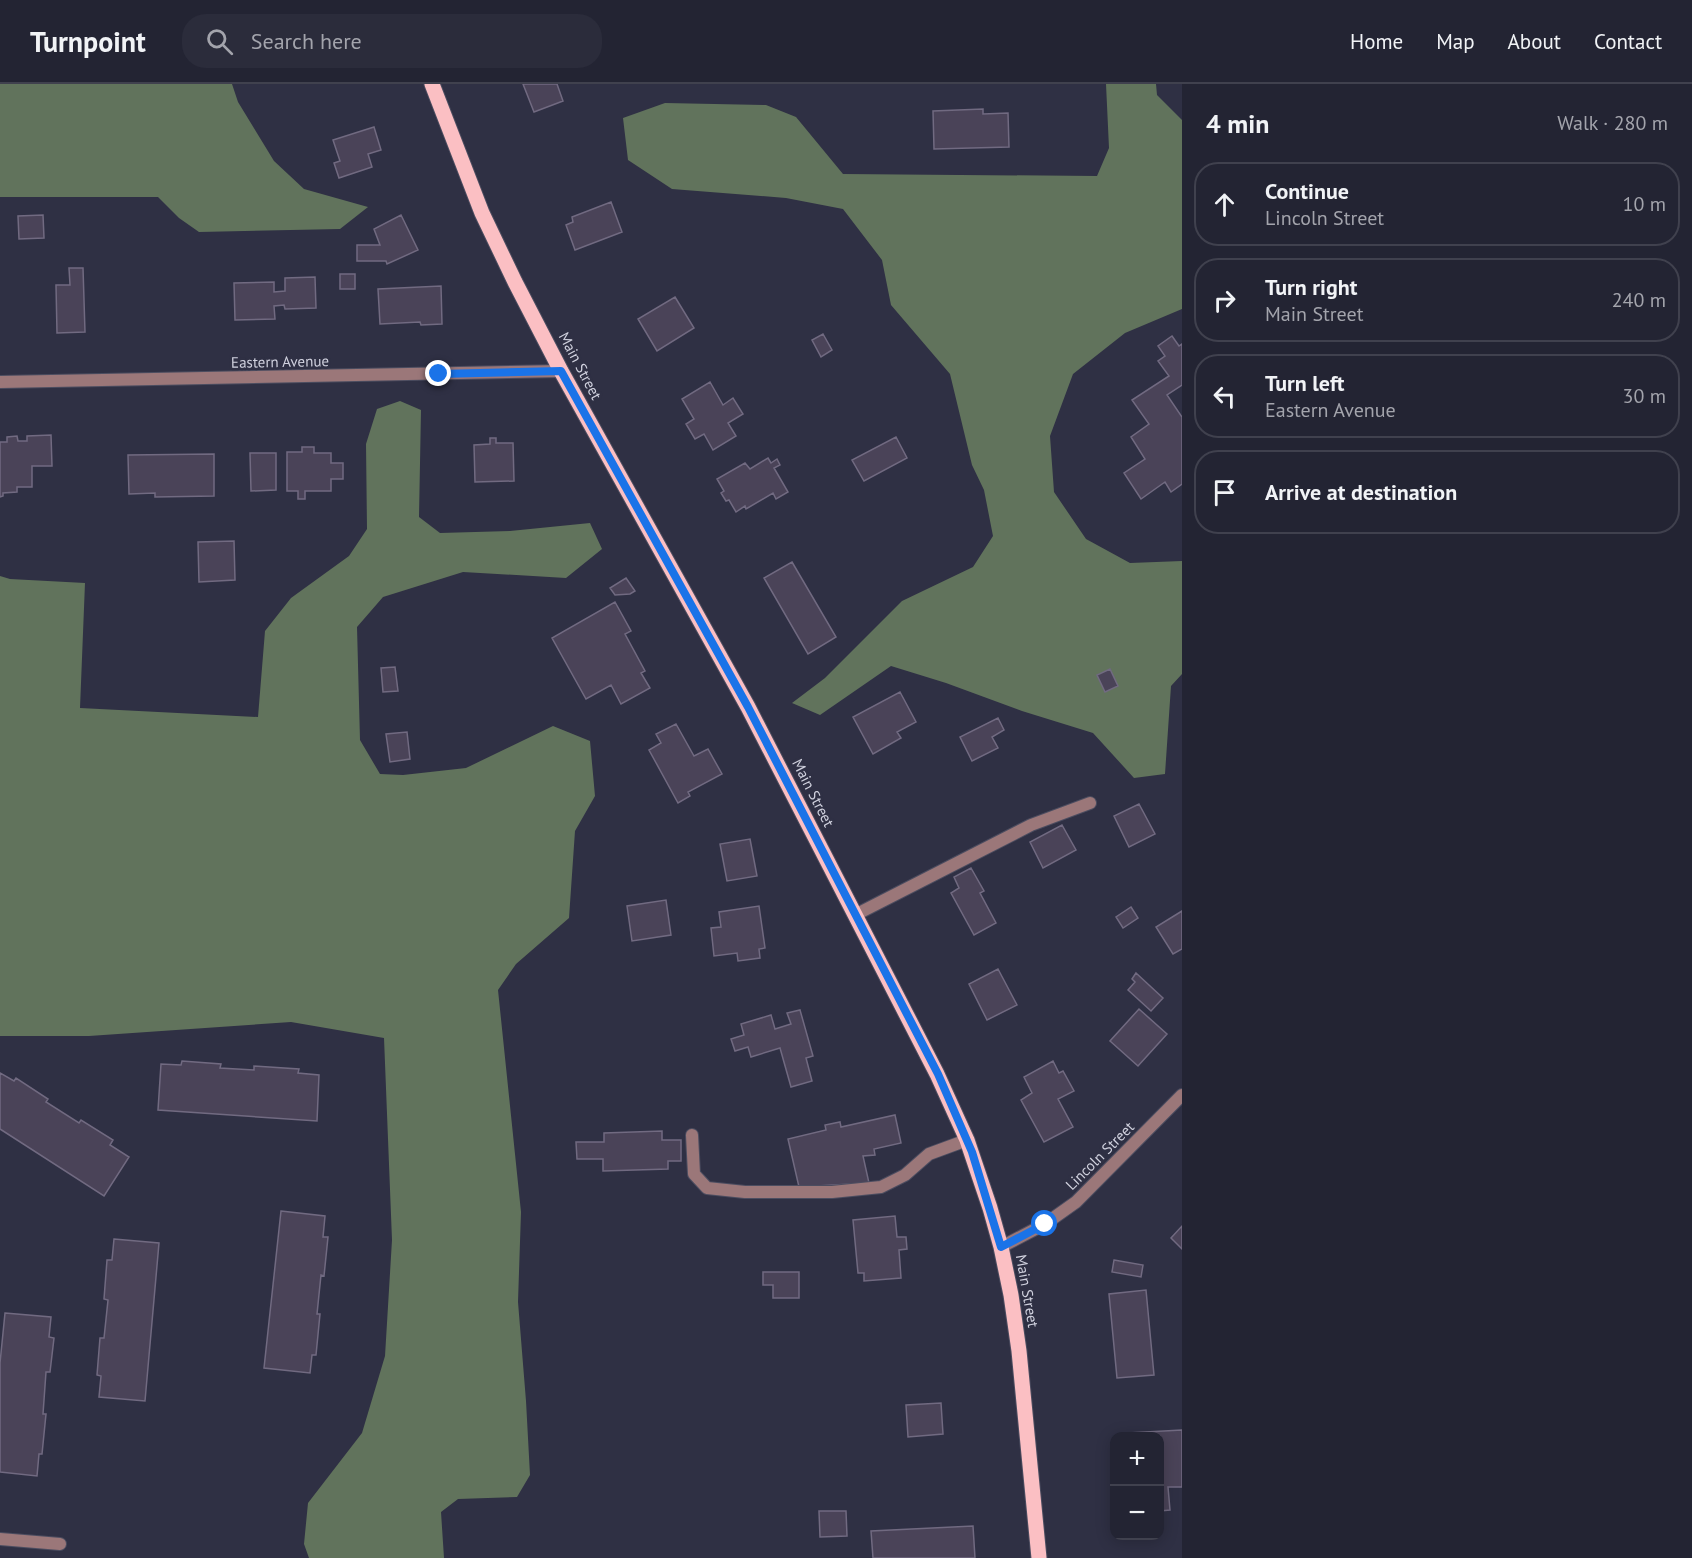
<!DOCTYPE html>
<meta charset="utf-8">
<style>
:root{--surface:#232433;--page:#2b2c3b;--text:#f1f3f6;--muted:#a3a4ac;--line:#40414e}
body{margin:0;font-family:"PT Sans",sans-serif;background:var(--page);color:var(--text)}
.controls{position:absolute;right:18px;bottom:18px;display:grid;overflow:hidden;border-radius:12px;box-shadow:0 3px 15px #0003}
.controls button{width:54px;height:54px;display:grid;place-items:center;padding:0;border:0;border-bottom:2px solid var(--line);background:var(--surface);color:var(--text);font:30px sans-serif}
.stop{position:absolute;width:18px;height:18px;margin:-14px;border:4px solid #1a73e8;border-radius:50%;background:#fff}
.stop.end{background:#1a73e8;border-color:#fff;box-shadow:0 2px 6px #0008}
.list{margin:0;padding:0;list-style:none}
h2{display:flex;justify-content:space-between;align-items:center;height:78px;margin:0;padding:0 24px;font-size:26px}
h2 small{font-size:20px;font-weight:400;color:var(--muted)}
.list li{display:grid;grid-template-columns:39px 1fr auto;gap:18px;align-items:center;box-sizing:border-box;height:84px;margin:0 12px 12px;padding:0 12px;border:2px solid var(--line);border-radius:24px}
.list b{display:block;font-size:22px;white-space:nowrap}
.list p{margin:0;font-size:20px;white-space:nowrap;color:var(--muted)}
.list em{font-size:20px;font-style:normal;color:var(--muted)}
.icon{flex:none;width:33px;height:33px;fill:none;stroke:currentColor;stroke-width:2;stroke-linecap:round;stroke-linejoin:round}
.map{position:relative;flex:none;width:1182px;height:1474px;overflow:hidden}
header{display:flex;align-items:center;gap:36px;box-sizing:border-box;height:84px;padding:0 30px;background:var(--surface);border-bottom:2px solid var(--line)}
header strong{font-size:28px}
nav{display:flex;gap:33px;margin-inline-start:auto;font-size:21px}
.search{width:420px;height:54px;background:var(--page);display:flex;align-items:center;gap:15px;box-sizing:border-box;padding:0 21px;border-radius:24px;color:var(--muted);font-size:22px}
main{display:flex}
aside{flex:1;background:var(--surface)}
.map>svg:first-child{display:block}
.forest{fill:#61735c}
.building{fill:#4a4358;stroke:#716a81;stroke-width:1.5}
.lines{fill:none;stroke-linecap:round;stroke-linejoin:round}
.service-casing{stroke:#4c4d60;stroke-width:14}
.minor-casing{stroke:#4c4d60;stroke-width:14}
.tertiary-casing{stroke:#4c4d60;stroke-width:14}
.primary-casing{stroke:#4c4d60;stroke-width:17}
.service{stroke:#9b7779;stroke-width:12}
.minor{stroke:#9b7779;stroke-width:12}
.tertiary{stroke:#9b7779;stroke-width:12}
.primary{stroke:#fbbfc3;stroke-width:15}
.route{stroke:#1a73e8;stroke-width:8}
.labels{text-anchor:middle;stroke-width:5;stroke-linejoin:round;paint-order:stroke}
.street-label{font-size:15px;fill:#d0d1de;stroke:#2f3044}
</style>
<header>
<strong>Turnpoint</strong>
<div class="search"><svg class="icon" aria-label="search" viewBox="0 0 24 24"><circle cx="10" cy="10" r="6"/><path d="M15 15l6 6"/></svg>Search here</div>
<nav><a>Home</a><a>Map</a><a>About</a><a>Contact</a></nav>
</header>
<main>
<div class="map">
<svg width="1182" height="1474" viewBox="0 0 1182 1474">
<rect width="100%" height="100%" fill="#2f3044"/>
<path class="forest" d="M0 0H232L238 18 274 77 304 105 368 123 340 145 199 148 179 134 158 113H0Z
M1106 0H1156L1157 11 1182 36V225L1125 249 1073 290 1050 352 1054 408 1086 455 1130 479 1182 477V590L1171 602 1165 690 1134 694 1093 649 1022 627 946 599 891 582 820 631 792 619 825 594 902 517 973 483 993 452 984 406 972 381 950 290 891 221 882 176 843 125 786 114 672 105 628 76 623 34 665 19 766 21 796 33 843 90 1097 92 1109 64Z
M400 317 421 326 419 433 440 449 510 447 590 439 602 465 566 494 463 488 383 513 357 543 360 656 380 690 403 691 466 684 553 642 590 657 595 712 575 747 569 834 516 880 498 906 521 1128 518 1218 526 1317 530 1391 517 1413 458 1415 441 1428 444 1474H309L304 1460 308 1419 362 1349 385 1272 392 1156 384 954 291 938 89 952H0V492L10 495 85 499 80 624 258 633 265 547 291 514 349 472 367 445 366 360 377 325Z"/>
<path class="building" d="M523 0H557L563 17 534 28Z
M983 25V30L1008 29 1009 63 934 65 933 27Z
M374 43 381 66 368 70 372 83 339 94 334 79 340 77 333 56Z
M611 118 622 148 575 166 566 141 573 138 572 133Z
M43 131 44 154 19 155 18 132Z
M401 131 418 166 387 180 386 177H357V161H380L374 145Z
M69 184H83L85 248 57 249 56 201H70Z
M340 190H355V205H340Z
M315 193 316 224 285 225 284 221 274 222 275 235 235 236 234 199 274 198V208L285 207V194Z
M441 202 442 240 421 241 420 238 380 240 378 205Z
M675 213 694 244 657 267 638 235Z
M823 250 832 266 821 273 812 256Z
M1172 252 1179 262 1182 260V301L1167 311 1182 333V400L1171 408 1165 398 1141 415 1124 389 1145 375 1131 353 1149 340 1132 316 1169 292 1158 277 1165 272 1158 262Z
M710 298 723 321 733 314 743 330 728 339 736 352 713 366 704 350 695 355 686 340 694 335 682 315Z
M51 351 52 382H32V403H17V408L3 409V412L0 413V358H7V353L17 352 18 357H27V352Z
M896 353 907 374 864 397 852 376Z
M490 354H496V359H513L514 397 475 398 474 361 490 360Z
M302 363H314V369H331V379H343V395H331V407H305V415H298V407H287V368H302Z
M250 369H276V406L251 407Z
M214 370V412L155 413V409L129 410 128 371Z
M768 374 771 379 777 375 780 381 774 384 788 408 776 415 773 409 746 425 745 422 736 428 729 416 726 417 721 409 724 407 717 395 745 379 750 385Z
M234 457 235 496 199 498 198 458Z
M792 478 836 553 808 570 764 494Z
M626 494 635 507 630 510 615 511 610 504Z
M615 518 631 547 625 550 645 587 641 589 650 604 621 620 611 601 586 615 552 554Z
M395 583 398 607 383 608 381 584Z
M1110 585 1118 602 1105 608 1097 591Z
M900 608 916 638 897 648 901 654 873 670 853 633Z
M998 634 1004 646 992 653 998 664 972 677 960 653Z
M676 640 694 672 708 665 722 690 688 708 690 712 678 719 649 666 661 659 656 650Z
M407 648 410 675 390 678 386 650Z
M1139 720 1155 750 1129 763 1114 732Z
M1062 741 1076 766 1043 784 1030 758Z
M750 755 757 792 727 797 720 760Z
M971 784 984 807 980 809 996 839 974 851 951 809 959 804 954 793Z
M666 816 671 851 632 857 627 822Z
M759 822 765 864 759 865 760 874 738 877 737 869 714 872 711 844 721 843 719 828Z
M1131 823 1138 834 1123 844 1116 833Z
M1182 827V865L1173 870 1156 843Z
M998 885 1017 921 987 936 969 900Z
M1136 889 1163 914 1151 927 1128 906 1135 898 1132 895Z
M1139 925 1167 950 1138 982 1110 957Z
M800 926 813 972 806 974 812 997 791 1003 780 964 751 973 748 963 735 967 731 955 744 951 741 940 771 931 775 945 791 940 787 929Z
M182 977 221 980 220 984 254 986V982L299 985 298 989 319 991 317 1037 158 1026 161 980 181 981Z
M1053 977 1059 989 1063 987 1074 1007 1058 1015 1073 1043 1044 1058 1021 1016 1032 1009 1024 993Z
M0 989 14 997 16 994 48 1015 46 1018 79 1039 81 1036 113 1056 110 1061 129 1073 104 1112 0 1045Z
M895 1031 901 1059 874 1065 875 1071 863 1072 869 1099 799 1103 788 1055 826 1046 825 1041 840 1038 841 1043Z
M662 1047V1056H681V1077H668V1085L603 1087V1075H577L576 1058H604V1049Z
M281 1127 325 1132 323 1153H328L324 1192 321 1191 317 1230H320L316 1271H312L310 1289 264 1284Z
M895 1132 897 1153H906L907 1165 899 1166 901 1194 864 1197V1189H858L853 1136Z
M1182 1142V1165L1171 1154Z
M114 1155 159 1159 145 1317 99 1313 101 1292 97 1291 100 1254H104L108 1216 104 1215 107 1176H112Z
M1114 1176 1143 1181 1141 1193 1112 1188Z
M763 1188H799V1214H773V1201H763Z
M1146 1206 1154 1291 1117 1294 1109 1210Z
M5 1229 51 1233 49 1253 54 1254 50 1288H46L43 1330H46L42 1370H39L37 1392 0 1388V1279Z
M941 1319 943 1350 908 1353 906 1321Z
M1182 1346V1403H1168L1170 1426 1160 1427V1352H1128V1349Z
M819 1427H846L847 1452 820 1453Z
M973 1442 975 1474H873L871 1447Z"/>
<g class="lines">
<g class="service-casing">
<path id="service" d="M855 831 1031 741 1090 719
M692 1051 694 1090 707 1104 745 1108H832L881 1103 905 1091 929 1070 967 1056"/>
</g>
<g class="minor-casing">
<path id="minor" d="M0 1455 60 1460"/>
</g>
<g class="tertiary-casing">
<path id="tertiary" d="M0 298 561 287
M1001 1163 1045 1140 1076 1118 1182 1011"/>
</g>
<g class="primary-casing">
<path id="primary" d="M432 0 482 129 515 198 561 287 748 623 937 990 967 1056 990 1124 1001 1163 1011 1211 1019 1267 1039 1474"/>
</g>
<use href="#service" class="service"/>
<use href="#minor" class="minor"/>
<use href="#tertiary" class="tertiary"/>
<use href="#primary" class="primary"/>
</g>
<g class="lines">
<path class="route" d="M439 290 561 287 748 623 938 990 972 1068 1001 1163 1045 1140"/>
</g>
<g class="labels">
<g class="street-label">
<text transform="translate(280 278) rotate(-1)" y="5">Eastern Avenue</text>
<text transform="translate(580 282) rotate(62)" y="5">Main Street</text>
<text transform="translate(813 709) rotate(63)" y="5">Main Street</text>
<text transform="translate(1100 1072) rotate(-45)" y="5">Lincoln Street</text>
<text transform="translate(1027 1207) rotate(80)" y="5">Main Street</text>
</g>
</g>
</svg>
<div class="controls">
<button>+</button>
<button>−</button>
</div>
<div class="stop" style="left:1045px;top:1140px"></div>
<div class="stop end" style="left:439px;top:290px"></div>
</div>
<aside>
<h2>4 min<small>Walk · 280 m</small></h2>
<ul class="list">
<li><svg class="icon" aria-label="ahead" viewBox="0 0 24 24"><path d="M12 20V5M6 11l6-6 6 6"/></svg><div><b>Continue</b><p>Lincoln Street</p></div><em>10 m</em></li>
<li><svg class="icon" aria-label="right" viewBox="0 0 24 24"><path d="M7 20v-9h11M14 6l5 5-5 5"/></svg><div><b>Turn right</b><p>Main Street</p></div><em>240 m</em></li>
<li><svg class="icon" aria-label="left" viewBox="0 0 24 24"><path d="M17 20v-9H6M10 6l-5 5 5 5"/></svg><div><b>Turn left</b><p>Eastern Avenue</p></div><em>30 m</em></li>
<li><svg class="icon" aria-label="arrive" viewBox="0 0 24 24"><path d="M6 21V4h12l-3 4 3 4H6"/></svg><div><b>Arrive at destination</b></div></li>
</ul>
</aside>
</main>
